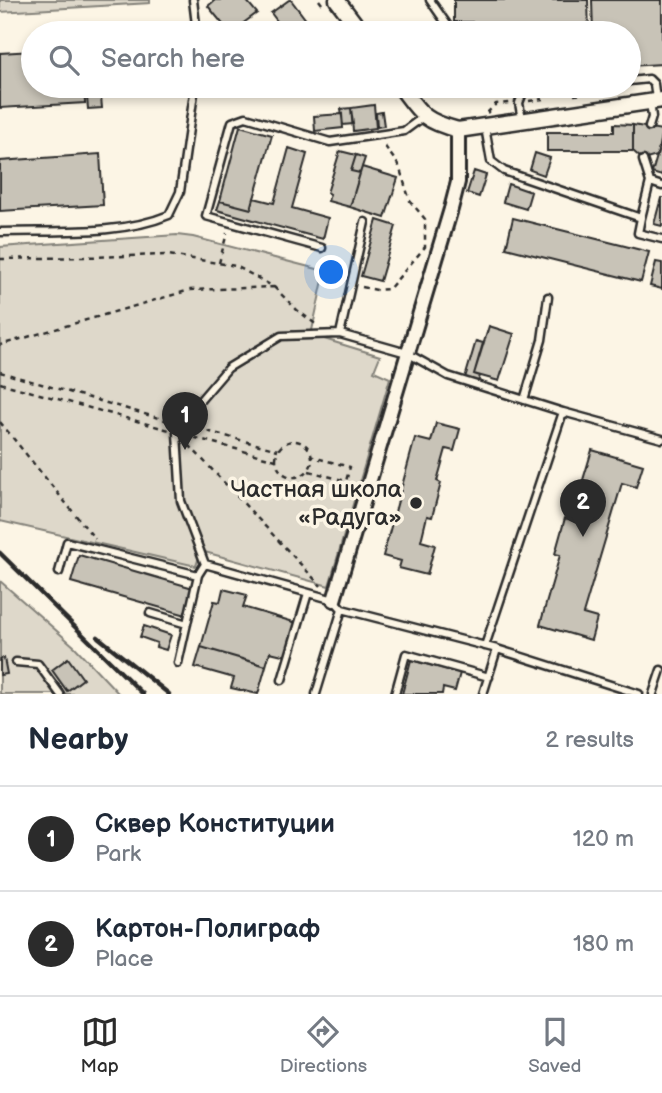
<!DOCTYPE html>
<meta charset="utf-8">
<style>
:root{--surface:#fff;--page:#f2f2f3;--text:#1f2937;--muted:#747a83;--line:#e0e1e3;--accent:#2b2b2b}
body{margin:0;font-family:"Balsamiq Sans",sans-serif;background:var(--page);color:var(--text)}
.you{position:absolute;left:332px;top:273px;width:24px;height:24px;margin:-18px;border:5px solid #fff;border-radius:50%;background:#1a73e8;box-shadow:0 0 0 10px #1a73e833}
.badge{display:grid;place-items:center;width:46px;height:46px;border-radius:50%;background:var(--accent);color:#fff;font-size:23px;font-weight:700}
.pin{position:absolute;translate:-50% -58px;filter:drop-shadow(0 2px 4px #0008)}
.pin::after{content:'';position:absolute;top:37px;width:24px;height:21px;background:inherit;clip-path:polygon(0 0,100% 0,50% 100%)}
.list{margin:0;padding:0;list-style:none}
h2{display:flex;justify-content:space-between;align-items:center;height:91px;margin:0;padding:0 28px;font-size:30px}
h2 small{font-size:23px;font-weight:400;color:var(--muted)}
.list li{display:grid;grid-template-columns:46px 1fr auto;gap:21px;align-items:center;box-sizing:border-box;height:105px;padding:0 28px;border-top:2px solid var(--line)}
.list b{display:block;font-size:26px;white-space:nowrap}
.list p{margin:0;font-size:23px;white-space:nowrap;color:var(--muted)}
.list em{font-size:23px;font-style:normal;color:var(--muted)}
.icon{flex:none;width:38px;height:38px;fill:none;stroke:currentColor;stroke-width:2;stroke-linecap:round;stroke-linejoin:round}
.map{position:relative;flex:none;width:662px;height:694px;overflow:hidden}
.search{position:absolute;background:var(--surface);box-shadow:0 4px 10px #0003;left:21px;right:21px;top:21px;height:77px;display:flex;align-items:center;gap:18px;box-sizing:border-box;padding:0 24px;border-radius:38px;color:var(--muted);font-size:26px}
.sheet{height:301px;background:var(--surface)}
nav{display:flex;justify-content:space-around;align-items:center;box-sizing:border-box;height:98px;border-top:2px solid var(--line);background:var(--surface);font-size:19px;color:var(--muted)}
nav a{display:grid;justify-items:center;gap:4px}
nav .on{color:var(--accent)}
.map>svg:first-child{display:block}
.green{fill:#ded8ca;stroke:#84827a;stroke-width:2}
.building{fill:#c8c3b7;stroke:#2b2b2b;stroke-width:2}
.lines{fill:none;stroke-linecap:round;stroke-linejoin:round}
.service-casing{stroke:#2b2b2b;stroke-width:11}
.minor-casing{stroke:#2b2b2b;stroke-width:18}
.tertiary-casing{stroke:#2b2b2b;stroke-width:19}
.path{stroke:#2b2b2b;stroke-width:2.5;stroke-dasharray:5 5;stroke-linecap:butt}
.service{stroke:#fcf5e5;stroke-width:6}
.minor{stroke:#fcf5e5;stroke-width:12}
.tertiary{stroke:#fcf5e5;stroke-width:14}
.rail{stroke:#2b2b2b;stroke-width:4.5}
.poi-dot{fill:#2b2b2b;stroke:#fcf5e5;stroke-width:2.5}
.labels{text-anchor:middle;stroke-width:7;stroke-linejoin:round;paint-order:stroke}
.poi-label{font-size:24px;fill:#2b2b2b;stroke:#fcf5e5;text-anchor:end}
</style>
<div class="map">
<svg width="662" height="694" viewBox="0 0 662 694">
<rect width="100%" height="100%" fill="#fcf5e5"/>
<filter id="ink" filterUnits="userSpaceOnUse"><feTurbulence type="fractalNoise" baseFrequency=".0143" numOctaves="2"/><feDisplacementMap in="SourceGraphic" scale="14" xChannelSelector="R" yChannelSelector="G"/><feConvolveMatrix kernelMatrix="1 2 1 2 8 2 1 2 1" color-interpolation-filters="sRGB"/></filter>
<g filter="url(#ink)">
<path class="green" d="M0 0H150V3L0 12Z
M177 235 193 237 325 271 311 335 380 356 374 371 390 378 329 586 201 551 196 566 0 521V247Z
M0 581 75 647 119 694H0Z"/>
<path class="building" d="M215 0H246L257 13 230 33 208 6Z
M289 0H291L316 33H286L271 13Z
M454 0H588L589 33H472V22H454Z
M592 0H662V64L629 66V33H593Z
M156 28V33H96Z
M33 51V86H84L85 103 0 108V53Z
M86 86H100L102 108 88 109Z
M326 86H344L332 95Z
M438 86H456L444 94Z
M374 105 376 128 353 131 351 108Z
M351 108 353 124 343 125 341 109Z
M382 112 384 126 377 127 376 113Z
M342 114 343 128 315 131 314 116Z
M614 124 633 125V151H547V132H614Z
M633 125 662 130 657 156 643 160 633 151Z
M240 126 272 135 251 209 220 201Z
M662 139V176L652 173Z
M289 148 307 154 292 208 328 218 323 239 217 210 220 201 251 209 254 198 274 203Z
M340 151 356 155 351 171 360 173 350 207 328 201 330 194 327 193Z
M535 153 550 158 544 175 530 170Z
M100 154 103 205 0 211V161Z
M356 155 365 158 360 173 351 171Z
M362 167 398 178 385 218 350 207Z
M474 171 486 175 479 197 467 193Z
M508 184 531 192 526 209 503 202Z
M661 198H662V226L654 224Z
M513 218 649 252 641 282 506 248Z
M377 220 396 226 380 281 361 276Z
M656 262 662 263V289L650 286Z
M489 326 514 334 499 381 474 374Z
M476 341 483 343 474 374 480 376 478 382 465 378Z
M436 423 460 429 454 451 446 449 437 481 441 483 432 517 427 516 421 541 435 545 427 575 399 568 401 561 383 556 415 438 431 442Z
M592 450 643 465 636 487 622 483 583 614 597 618 591 640 540 625 560 555 555 554 565 518 571 520Z
M79 555 193 588 186 615 71 582Z
M223 589 247 595 243 607 297 623 287 656 270 652 266 666 201 647 214 601 220 602Z
M144 626 171 635 166 650 156 647 157 643 140 637Z
M201 647 266 666 258 694 231 688 234 678 195 667Z
M4 658 7 674 0 675V659Z
M68 658 83 679 67 691 52 670Z
M411 660 460 673 455 691 443 688 442 694H402Z"/>
<g class="lines">
<g class="service-casing">
<path id="service" d="M193 0 197 33
M430 0 453 33
M629 81 649 79 654 84 656 99
M507 86 524 90
M522 120 519 103 524 90 571 86
M485 127 491 161 504 171 641 218 638 233 662 239
M649 127 652 117 650 102
M650 182 662 186
M641 218 650 182 643 160
M0 232C54 230 119 236 169 215L180 192 195 86
M322 248 206 216 232 122 246 117 330 142 404 131 423 117
M340 334 365 222
M524 400 542 340 548 297
M205 564 334 600 342 609 497 649 483 694
M59 572 67 542 198 575
M150 613 187 624
M485 646 563 412 662 439
M497 649 639 694
M16 662 38 664 60 694
M178 663 198 575 205 564 181 501 177 433 180 424 228 368 281 336 340 334 407 353 448 376 563 412
M282 680 308 593
M316 694 342 609
M395 694 406 654 489 677
M653 694 661 670"/>
</g>
<g class="minor-casing">
<path id="minor" d="M334 600 451 209 458 182V130"/>
</g>
<g class="tertiary-casing">
<path id="tertiary" d="M337 0 362 33
M400 86C421 114 423 121 458 130L662 100"/>
</g>
<path class="path" d="M319 0 325 8
M574 95 623 89
M529 101 543 99
M487 113 496 104 509 103
M0 259 169 255 236 266 274 287 190 290 0 345
M219 263 227 233
M274 287 297 310 318 326
M362 287 377 290 389 289 425 247V219L410 201 399 166 384 145
M0 372 172 422
M0 383 169 430
M0 422 95 539
M188 426 278 450
M185 435 276 460
M276 459a18 18 0 1 1 36 0a18 18 0 1 1-36 0Z
M189 445 321 586
M309 471 346 481 350 467 313 457
M381 484 401 490"/>
<use href="#service" class="service"/>
<use href="#minor" class="minor"/>
<use href="#tertiary" class="tertiary"/>
<path class="rail" d="M0 553 143 694
M98 637 169 694"/>
</g>
</g>
<circle class="poi-dot" cx="416" cy="503" r="7"/>
<g class="labels">
<g class="poi-label">
<text x="402" y="497">Частная школа<tspan x="402" dy="28">«Радуга»</tspan></text>
</g>
</g>
</svg>
<div class="you"></div>
<div class="pin badge" style="left:185px;top:450px">1</div>
<div class="pin badge" style="left:583px;top:537px">2</div>
<div class="search"><svg class="icon" aria-label="search" viewBox="0 0 24 24"><circle cx="10" cy="10" r="6"/><path d="M15 15l6 6"/></svg>Search here</div>
</div>
<section class="sheet">
<h2>Nearby<small>2 results</small></h2>
<ul class="list">
<li><span class="badge">1</span><div><b>Сквер Конституции</b><p>Park</p></div><em>120 m</em></li>
<li><span class="badge">2</span><div><b>Картон-Полиграф</b><p>Place</p></div><em>180 m</em></li>
</ul>
</section>
<nav>
<a class="on"><svg class="icon" aria-label="map" viewBox="0 0 24 24"><path d="M3 6l6-2 6 2 6-2v14l-6 2-6-2-6 2zM9 4v14M15 6v14"/></svg>Map</a>
<a><svg class="icon" aria-label="directions" viewBox="0 0 24 24"><path d="M12 3l9 9-9 9-9-9zM9 14v-3h6M13 9l2 2-2 2"/></svg>Directions</a>
<a><svg class="icon" aria-label="saved" viewBox="0 0 24 24"><path d="M7 4h10v16l-5-4-5 4z"/></svg>Saved</a>
</nav>
